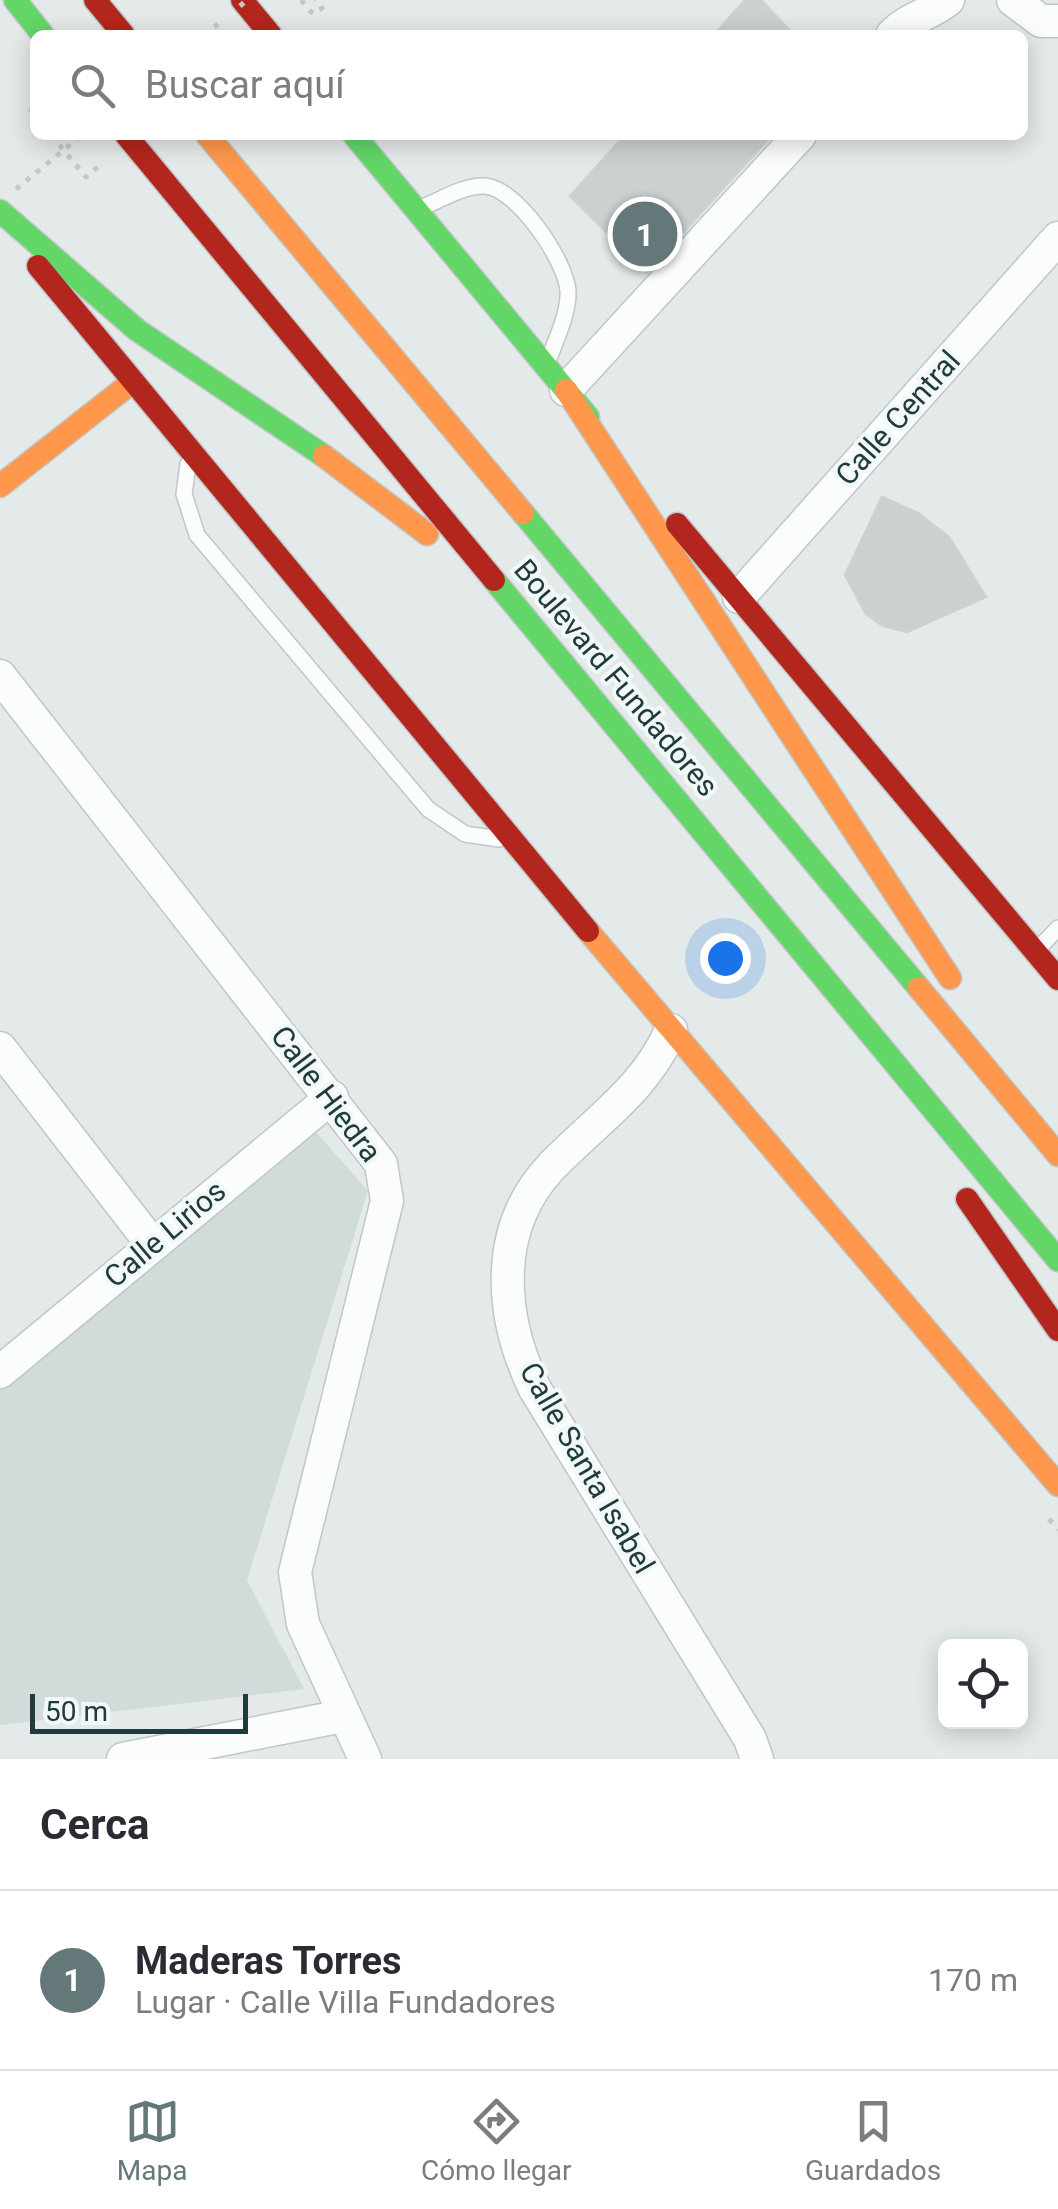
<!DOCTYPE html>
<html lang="es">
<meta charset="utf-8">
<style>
:root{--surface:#fff;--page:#f2f2f3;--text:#2b2b33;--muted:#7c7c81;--line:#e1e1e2;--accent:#657879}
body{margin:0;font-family:Roboto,sans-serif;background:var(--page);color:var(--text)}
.controls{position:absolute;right:30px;bottom:30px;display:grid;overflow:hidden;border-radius:15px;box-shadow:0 5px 25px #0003}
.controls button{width:90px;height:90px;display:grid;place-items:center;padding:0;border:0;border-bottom:2px solid var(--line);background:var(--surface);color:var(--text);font:50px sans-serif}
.scale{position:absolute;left:30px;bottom:25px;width:218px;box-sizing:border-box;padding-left:10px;border:5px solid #213b3d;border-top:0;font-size:28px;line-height:35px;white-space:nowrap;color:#213b3d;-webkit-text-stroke:8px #f2f8f7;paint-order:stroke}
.you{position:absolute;left:725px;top:958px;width:35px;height:35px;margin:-25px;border:8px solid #fff;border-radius:50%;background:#1a73e8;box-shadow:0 0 0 15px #1a73e833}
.badge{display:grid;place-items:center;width:65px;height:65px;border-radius:50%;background:var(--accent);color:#fff;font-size:32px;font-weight:700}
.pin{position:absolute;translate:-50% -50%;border:5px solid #fff;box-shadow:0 2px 10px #0006}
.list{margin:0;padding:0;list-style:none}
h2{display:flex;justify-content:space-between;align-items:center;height:130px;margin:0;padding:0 40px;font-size:42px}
h2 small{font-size:32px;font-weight:400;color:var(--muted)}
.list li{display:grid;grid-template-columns:65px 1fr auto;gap:30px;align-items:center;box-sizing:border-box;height:180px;padding:0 40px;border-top:2px solid var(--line)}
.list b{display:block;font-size:38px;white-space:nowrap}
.list p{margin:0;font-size:32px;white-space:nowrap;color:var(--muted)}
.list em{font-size:32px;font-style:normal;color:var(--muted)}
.icon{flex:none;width:55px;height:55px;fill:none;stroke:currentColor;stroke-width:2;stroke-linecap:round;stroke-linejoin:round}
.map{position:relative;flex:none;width:1058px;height:1759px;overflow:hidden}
.search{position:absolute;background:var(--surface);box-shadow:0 5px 25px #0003;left:30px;right:30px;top:30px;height:110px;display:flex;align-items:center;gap:25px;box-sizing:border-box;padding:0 35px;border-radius:15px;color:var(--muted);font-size:38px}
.sheet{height:310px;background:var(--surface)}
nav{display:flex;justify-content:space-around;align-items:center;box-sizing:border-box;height:140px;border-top:2px solid var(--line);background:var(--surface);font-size:28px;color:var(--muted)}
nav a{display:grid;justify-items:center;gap:5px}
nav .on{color:var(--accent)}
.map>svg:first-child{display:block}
.built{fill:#d1dbda}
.building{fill:#cbd0d0;stroke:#ccd2d2;stroke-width:2.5}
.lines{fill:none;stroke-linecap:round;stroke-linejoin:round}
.lane-casing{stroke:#c1c6c6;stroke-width:18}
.street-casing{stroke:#c1c6c6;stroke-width:35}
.fast-casing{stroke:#bfc7c7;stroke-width:25}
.slow-casing{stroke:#bfc7c7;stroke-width:25}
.jam-casing{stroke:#bfc7c7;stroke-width:25}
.path{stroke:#c1c9c9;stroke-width:5;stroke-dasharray:5 8;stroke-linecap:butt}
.lane{stroke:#fbfcfc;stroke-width:15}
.street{stroke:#fbfcfc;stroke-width:32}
.fast{stroke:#63d668;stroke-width:22}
.slow{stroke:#ff974d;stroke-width:22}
.jam{stroke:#b3261e;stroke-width:22}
.path-bridge{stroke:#c1c9c9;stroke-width:5;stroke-dasharray:5 8;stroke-linecap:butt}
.labels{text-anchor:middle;stroke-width:8;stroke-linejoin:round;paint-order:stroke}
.street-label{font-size:30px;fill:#213b3d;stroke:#f2f8f7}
</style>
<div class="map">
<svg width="1058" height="1759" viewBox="0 0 1058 1759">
<rect width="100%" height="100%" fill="#e4e9e9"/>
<path class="built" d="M316 1132 368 1191 247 1580 304 1689 0 1725V1389Z"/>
<path class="building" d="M745 0H761L794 35H714Z
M625 135H772L647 272 570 196Z
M882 497 918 513 949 537 986 597 907 632 883 626 866 614 845 575Z"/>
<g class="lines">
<g class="lane-casing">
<path id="lane" d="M419 209C439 201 463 185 485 186 517 188 566 261 568 291 569 313 556 339 549 359
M188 464 184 494 197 535 428 809 465 834 499 839
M1037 950 1058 928"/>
</g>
<g class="street-casing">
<path id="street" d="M1013 0 1041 21H1058
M892 35C908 18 929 15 948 0
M566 390 800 135
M739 597 1058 238
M0 676 381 1164 387 1201 295 1572 303 1624 365 1759
M671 1030C645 1090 595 1121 551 1167 492 1230 500 1317 535 1389L750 1739 757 1759
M0 1048 152 1244
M0 1372 332 1097
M123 1759 343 1716"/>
</g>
<g class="fast-casing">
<path id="fast" d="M15 0 43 35
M354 135 588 417
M0 211 137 330 324 456
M523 513 919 988
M494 580 1058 1260"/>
</g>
<g class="slow-casing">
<path id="slow" d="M207 135 523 513
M566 390 950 978
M324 456 427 534
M0 486 131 383
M588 931 1058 1485
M919 988 1058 1155"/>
</g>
<g class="jam-casing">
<path id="jam" d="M95 0 124 35
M242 0 271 35
M126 135 494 580
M38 266 588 931
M677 524 1058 979
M967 1199 1058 1330"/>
</g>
<path class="path" d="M301 0 313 14 322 8 315 0
M204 35 218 24
M35 109 31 111 35 116
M51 135 86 177 100 165
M71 135 75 140
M1049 1519 1058 1530"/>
<use href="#lane" class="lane"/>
<use href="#street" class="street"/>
<use href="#fast" class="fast"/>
<use href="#slow" class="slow"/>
<use href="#jam" class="jam"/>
<path class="path-bridge" d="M240 6 247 0
M16 189 82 135"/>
</g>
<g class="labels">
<g class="street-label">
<text transform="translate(898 418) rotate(-48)" y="10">Calle Central</text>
<text transform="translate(616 678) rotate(50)" y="10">Boulevard Fundadores</text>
<text transform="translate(326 1094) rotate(53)" y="10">Calle Hiedra</text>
<text transform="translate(165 1234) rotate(-40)" y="10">Calle Lirios</text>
<text transform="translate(587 1468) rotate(60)" y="10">Calle Santa Isabel</text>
</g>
</g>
</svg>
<div class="controls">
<button><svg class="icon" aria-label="locate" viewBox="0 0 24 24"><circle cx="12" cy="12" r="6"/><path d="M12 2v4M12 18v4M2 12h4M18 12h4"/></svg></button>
</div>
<div class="scale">50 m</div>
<div class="you"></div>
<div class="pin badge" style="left:645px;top:234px">1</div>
<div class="search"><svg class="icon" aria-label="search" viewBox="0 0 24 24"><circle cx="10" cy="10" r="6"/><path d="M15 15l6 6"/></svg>Buscar aquí</div>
</div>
<section class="sheet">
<h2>Cerca<small></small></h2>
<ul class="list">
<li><span class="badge">1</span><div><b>Maderas Torres</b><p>Lugar · Calle Villa Fundadores</p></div><em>170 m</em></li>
</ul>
</section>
<nav>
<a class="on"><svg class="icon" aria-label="map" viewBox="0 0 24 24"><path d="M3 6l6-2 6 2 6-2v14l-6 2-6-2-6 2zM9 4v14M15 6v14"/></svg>Mapa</a>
<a><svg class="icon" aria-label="directions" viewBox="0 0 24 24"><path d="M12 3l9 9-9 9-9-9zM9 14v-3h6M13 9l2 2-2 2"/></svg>Cómo llegar</a>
<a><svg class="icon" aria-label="saved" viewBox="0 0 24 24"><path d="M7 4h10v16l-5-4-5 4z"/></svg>Guardados</a>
</nav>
